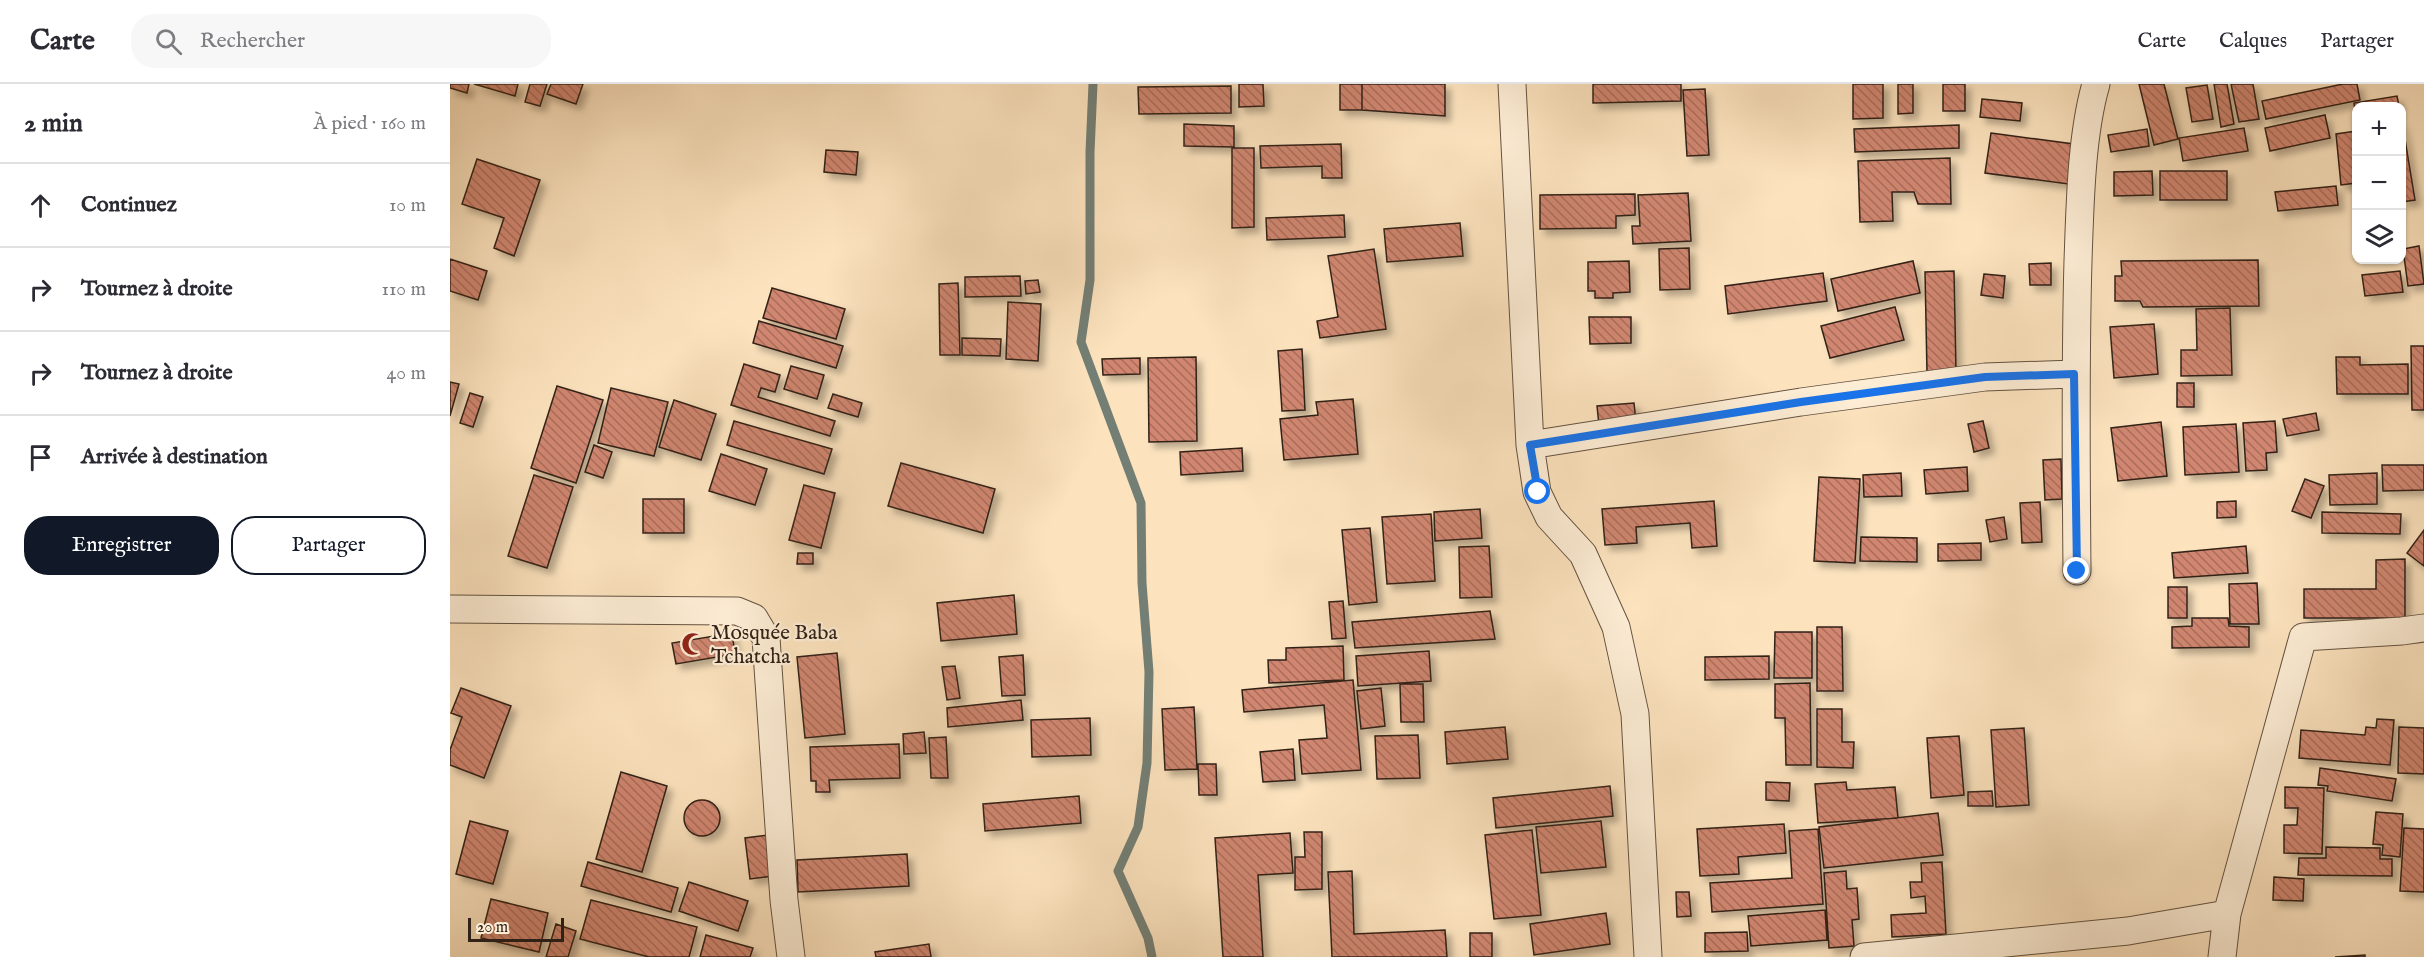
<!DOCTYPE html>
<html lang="fr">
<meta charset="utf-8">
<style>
:root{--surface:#fff;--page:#f7f7f7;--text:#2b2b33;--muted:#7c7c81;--line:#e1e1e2;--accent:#111827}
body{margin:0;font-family:"IM FELL English",serif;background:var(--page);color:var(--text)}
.controls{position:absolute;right:18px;top:18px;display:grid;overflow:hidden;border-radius:12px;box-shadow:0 2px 4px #0004}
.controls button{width:54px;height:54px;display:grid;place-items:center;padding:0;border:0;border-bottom:2px solid var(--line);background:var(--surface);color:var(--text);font:30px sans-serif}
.scale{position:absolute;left:18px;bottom:15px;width:96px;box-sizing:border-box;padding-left:6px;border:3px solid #322117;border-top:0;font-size:16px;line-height:21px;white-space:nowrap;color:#322117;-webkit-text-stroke:4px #fdedd5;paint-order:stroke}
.stop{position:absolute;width:18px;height:18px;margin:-14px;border:4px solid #1a73e8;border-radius:50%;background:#fff}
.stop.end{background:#1a73e8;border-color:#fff;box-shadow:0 2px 6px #0008}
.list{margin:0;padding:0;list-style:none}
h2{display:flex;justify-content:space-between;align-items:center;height:78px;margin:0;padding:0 24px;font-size:26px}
h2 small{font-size:20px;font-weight:400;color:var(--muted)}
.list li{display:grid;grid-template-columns:39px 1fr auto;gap:18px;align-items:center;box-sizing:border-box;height:84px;padding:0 24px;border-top:2px solid var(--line)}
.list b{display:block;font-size:22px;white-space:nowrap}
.list em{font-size:20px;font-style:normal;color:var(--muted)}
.actions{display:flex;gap:12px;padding:18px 24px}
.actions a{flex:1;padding:14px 0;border:2px solid var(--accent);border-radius:24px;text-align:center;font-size:21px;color:var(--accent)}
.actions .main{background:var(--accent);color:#fff}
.icon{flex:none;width:33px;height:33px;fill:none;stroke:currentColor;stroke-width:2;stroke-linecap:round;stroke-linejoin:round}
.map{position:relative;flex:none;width:1974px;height:873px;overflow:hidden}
header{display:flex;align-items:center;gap:36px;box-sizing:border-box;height:84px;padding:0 30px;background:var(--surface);border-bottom:2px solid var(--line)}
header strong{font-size:28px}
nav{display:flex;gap:33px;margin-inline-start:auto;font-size:21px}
.search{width:420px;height:54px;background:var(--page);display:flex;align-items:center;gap:15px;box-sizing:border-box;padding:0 21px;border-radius:24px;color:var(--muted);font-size:22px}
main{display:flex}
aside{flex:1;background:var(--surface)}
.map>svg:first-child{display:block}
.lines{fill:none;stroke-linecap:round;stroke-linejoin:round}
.stream{stroke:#737f75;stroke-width:9}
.building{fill:url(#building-back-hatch);stroke:#322117;stroke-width:1.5;filter:url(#shadow)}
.street-casing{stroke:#645241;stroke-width:29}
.street{stroke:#fdedd5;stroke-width:27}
.route{stroke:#1a73e8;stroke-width:8}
.labels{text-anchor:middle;stroke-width:4.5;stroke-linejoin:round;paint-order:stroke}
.poi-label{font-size:21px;fill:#322117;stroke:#fdedd5;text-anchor:start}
</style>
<header>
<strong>Carte</strong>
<div class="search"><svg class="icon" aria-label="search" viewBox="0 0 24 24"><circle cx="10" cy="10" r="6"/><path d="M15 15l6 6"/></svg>Rechercher</div>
<nav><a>Carte</a><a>Calques</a><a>Partager</a></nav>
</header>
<main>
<aside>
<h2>2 min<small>À pied · 160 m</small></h2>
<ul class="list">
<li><svg class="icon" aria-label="ahead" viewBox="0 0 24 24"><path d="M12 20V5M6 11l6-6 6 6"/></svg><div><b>Continuez</b></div><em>10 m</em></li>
<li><svg class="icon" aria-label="right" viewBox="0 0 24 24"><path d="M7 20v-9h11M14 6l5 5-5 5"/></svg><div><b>Tournez à droite</b></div><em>110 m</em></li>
<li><svg class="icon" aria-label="right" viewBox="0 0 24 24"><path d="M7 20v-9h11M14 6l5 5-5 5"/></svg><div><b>Tournez à droite</b></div><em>40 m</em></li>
<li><svg class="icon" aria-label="arrive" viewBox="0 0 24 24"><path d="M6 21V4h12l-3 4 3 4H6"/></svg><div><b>Arrivée à destination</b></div></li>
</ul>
<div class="actions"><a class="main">Enregistrer</a><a>Partager</a></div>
</aside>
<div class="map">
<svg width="1974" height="873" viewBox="0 0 1974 873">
<defs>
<pattern id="building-back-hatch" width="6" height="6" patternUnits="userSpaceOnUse" patternTransform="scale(1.5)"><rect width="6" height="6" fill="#d08670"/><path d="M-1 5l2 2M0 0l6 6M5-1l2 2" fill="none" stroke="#a96d5b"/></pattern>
<filter id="shadow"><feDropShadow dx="5.5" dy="5.5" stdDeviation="3" flood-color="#0004"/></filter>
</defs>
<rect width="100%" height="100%" fill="#fce3be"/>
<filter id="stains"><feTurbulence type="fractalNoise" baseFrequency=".00333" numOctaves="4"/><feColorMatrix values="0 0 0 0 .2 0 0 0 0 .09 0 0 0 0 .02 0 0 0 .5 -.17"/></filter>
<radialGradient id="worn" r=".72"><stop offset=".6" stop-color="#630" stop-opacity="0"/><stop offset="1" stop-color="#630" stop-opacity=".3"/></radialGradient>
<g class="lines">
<path class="stream" d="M643 0 640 68V196L631 258 691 419 692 499 699 588 697 679 688 743 668 787 698 854 702 873"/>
</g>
<path class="building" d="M0 0H19L17 9 0 4Z
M24 0H68L65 12Z
M80 0H97L90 22 75 18Z
M101 0H133L126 20 97 10Z
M789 0H813L814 22 789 23Z
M890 0H912V26H890Z
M912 0H995V32L912 26Z
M1143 0H1231V17L1143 19Z
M1403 0H1433V34L1403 35Z
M1448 0H1463V29L1448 30Z
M1493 0H1515V27H1493Z
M1689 0H1714L1728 55 1704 61Z
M1764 0H1777L1784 40 1771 43Z
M1781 0H1803L1809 35 1789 38Z
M1893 0H1907L1910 16 1816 35 1812 17Z
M1757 1 1763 35 1742 38 1736 4Z
M781 2V29L689 30 688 3Z
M1255 5 1259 71 1237 72 1233 6Z
M1947 12 1949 22H1906V36L1904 19Z
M1532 15 1572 19 1570 37 1530 33Z
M1875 31 1880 54 1820 67 1815 44Z
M1952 37 1965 116 1952 118Z
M734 40 784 42V63L734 62Z
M1509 41V64L1405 68 1404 45Z
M1794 44 1798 67 1733 77 1729 54Z
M1697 45 1699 62 1661 68 1658 51Z
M1906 47V99L1891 101 1886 50Z
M1541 49 1631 61 1626 101 1535 89Z
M891 60 892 94H872V82L811 84 810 62Z
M782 64H804V143L782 144Z
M376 66 408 68 406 91 374 88Z
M1500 74 1501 120H1468L1464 108H1442L1443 137 1410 138 1408 77Z
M27 75 90 96 64 172 44 164 54 134 12 120Z
M1702 87 1703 111 1664 112V88Z
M1710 87H1777V116H1710Z
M1886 102 1888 121 1828 127 1825 108Z
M1238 109 1241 157 1183 160 1182 142H1190L1188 111Z
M1185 110V131L1166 132V144L1090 145V111Z
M894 131 895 153 817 156 816 134Z
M1010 139 1013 172 937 178 934 145Z
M1969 162 1974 200 1958 202 1953 165Z
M1239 164 1240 205 1210 206 1209 165Z
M924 165 936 245 870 254 867 237 888 233 878 172Z
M0 175 37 187 28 216 0 207Z
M1808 176 1809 222 1693 223 1690 217H1665V192H1672L1671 177Z
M1179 177 1180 208 1163 209V214H1145V207H1138V178Z
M1463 177 1470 209 1388 227 1381 195Z
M1601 179V201H1580L1579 180Z
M1504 187 1506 287 1477 288 1475 188Z
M1950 187 1953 208 1915 212 1912 191Z
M1373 189 1377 217 1278 230 1275 202Z
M1534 190 1555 192 1553 214 1531 211Z
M570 192 571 212 515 213V193Z
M588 196 590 208 576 210 575 197Z
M508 199 510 271H490L489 200Z
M322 204 395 225 386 255 313 234Z
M558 218 591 220 588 277 556 275Z
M1445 223 1454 256 1380 274 1371 242Z
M1780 224 1782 291 1731 292V266H1747L1746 225Z
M1139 233H1181V259L1140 260Z
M309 237 393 262 386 284 303 259Z
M1704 240 1708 290 1664 294 1660 243Z
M512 254 551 255 550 272 512 271Z
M1961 262H1974V326H1962Z
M852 265 855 326 832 327 828 267Z
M746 273 747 357 699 358 698 274Z
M1886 273H1910V281L1958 280V310H1887Z
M690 274V290L653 291 652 275Z
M294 280 330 291 325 308 311 304 308 313 385 337 380 352 281 321Z
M341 282 374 291 367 315 334 305Z
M0 298 9 300 0 332Z
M1727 299H1744V323H1727Z
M107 302 153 316 126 399 81 384Z
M161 304 218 318 204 372 148 359Z
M20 309 33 313 23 343 10 339Z
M383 310 412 319 408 333 378 324Z
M903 315 908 370 834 376 830 335 868 331 866 318Z
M224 316 266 330 251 376 209 363Z
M1184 319 1186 338 1149 341 1147 322Z
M1866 329 1869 346 1837 352 1833 335Z
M284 337 382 365 374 390 277 361Z
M1533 337 1539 364 1524 368 1518 340Z
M1825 337 1827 368 1816 369 1817 386 1796 387 1793 339Z
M1711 338 1717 392 1668 397 1661 344Z
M1786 340 1789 388 1735 391 1733 343Z
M144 361 162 368 153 394 135 388Z
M792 364 793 387 731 391 730 368Z
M271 370 317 385 305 421 259 407Z
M1611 375 1612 415 1595 416 1593 376Z
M451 379 545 405 533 449 438 422Z
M1932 381H1974V406L1933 407Z
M1517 383 1518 407 1476 410 1474 386Z
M1451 389 1452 412 1414 413 1413 391Z
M1927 389V420L1880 421 1879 391Z
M84 391 123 403 97 484 58 472Z
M1369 393 1410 395 1405 479 1364 477Z
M1855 395 1874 402 1861 434 1842 427Z
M354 401 385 409 371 464 339 456Z
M193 415H234V449H193Z
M1264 417 1267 462 1242 464 1240 439 1186 443 1187 459 1155 461 1152 425Z
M1786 417V433L1767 434V418Z
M1590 418 1592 458 1572 459 1570 419Z
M1030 425 1032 454 985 457 984 428Z
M1872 428 1951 430 1950 450 1872 449Z
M981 430 985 497 937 500 932 433Z
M1554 433 1557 455 1540 458 1536 436Z
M920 444 927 518 899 521 892 446Z
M1974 446V482L1957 469Z
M1411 453 1467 454V478L1410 477Z
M1531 459V476L1488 477V460Z
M1039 462 1042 513 1010 514 1009 463Z
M1796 462 1798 489 1724 494 1722 469Z
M348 469H363V480H347Z
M1955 475V534H1854V505H1926V476Z
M1807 499 1809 540H1780L1779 500Z
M1718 503H1737V534H1718Z
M564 511 567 550 491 557 487 519Z
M893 517 896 554 882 555 879 518Z
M1040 527 1045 555 905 564 902 538Z
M1742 534H1778L1779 542 1799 543V563L1722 564V543L1742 542Z
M1367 543H1392L1393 607H1367Z
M1325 548H1362V594H1324Z
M282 549 285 570 226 580 222 559Z
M893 562 894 596 819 599 818 576H836V564Z
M979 567 981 597 908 602 906 572Z
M387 569 395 650 355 654 347 573Z
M573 571 575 611 552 612 549 573Z
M1319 572V595L1255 596V573Z
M505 582 510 614 497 616 492 583Z
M903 596 911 686 852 690 849 656 877 654 874 621 794 628 792 606Z
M1360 599 1361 681H1336L1335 634H1325V600Z
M950 600H973L974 638H951Z
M11 604 61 622 34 694 0 681V666L12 633 1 629Z
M931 604 935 642 911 645 907 607Z
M571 616 573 636 498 643 497 624Z
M744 623 747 685 715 686 712 625Z
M1367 625H1392V658H1404L1403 684 1367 683Z
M640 634 641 671 582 673 581 636Z
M1927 635 1944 636 1940 681 1849 674 1851 646 1915 651 1916 643 1926 644Z
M1055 643 1058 675 997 680 995 648Z
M1949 643 1974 644V690L1948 689Z
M1574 644 1579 721 1546 723 1541 646Z
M474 648 476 669 454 670 453 650Z
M968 651 970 694 927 695 925 652Z
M1509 652 1514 711 1481 714 1477 654Z
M496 653 498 694H481L479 654Z
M449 660 450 694 379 696 380 708H366V697H361L360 663Z
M843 665 845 696 813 698 810 668Z
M748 680H766L767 711H749Z
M1870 684 1946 695 1942 717 1877 707 1878 702 1868 701Z
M171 688 217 702 192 788 146 775Z
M1316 698 1340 699 1339 717 1316 716Z
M1396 698 1397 706 1445 703 1448 734 1368 739 1365 700Z
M1160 702 1163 732 1046 744 1043 714Z
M1835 703 1874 704 1872 770 1834 769V741H1847L1848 724H1835Z
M1542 707 1543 722H1518V708Z
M629 712 631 739 535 747 533 720Z
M234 734a18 18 0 1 1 36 0a18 18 0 1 1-36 0Z
M1926 728 1953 730 1950 773 1932 771 1933 761 1923 760Z
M1488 729 1493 771 1374 784 1369 743Z
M20 737 58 747 43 800 6 790Z
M1151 737 1156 783 1091 789 1086 743Z
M1334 740 1336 769 1288 773 1289 790 1250 792 1247 745Z
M1954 744 1974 745V808L1950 807Z
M1368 745 1373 820 1262 828 1260 799 1342 794 1339 747Z
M1082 746 1091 831 1044 835 1035 751Z
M854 748H872V805L845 806V773H855Z
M840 749 843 789 808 791 813 873H773L765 754Z
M318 751 323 792 300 795 295 754Z
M1876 763 1930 764V775H1942V792L1848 791 1849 774H1876Z
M457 770 459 802 348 808 347 776Z
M138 778 228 804 221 828 131 802Z
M1492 778 1496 850 1442 853 1441 831 1476 829 1475 812 1461 814 1460 798H1472L1471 779Z
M902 787 904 850 995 846 997 873H882L878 788Z
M1396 787 1397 805 1407 804 1409 835 1402 836 1404 862 1379 864 1374 789Z
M1824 793 1854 795 1853 817 1823 816Z
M239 798 298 817 288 847 229 827Z
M1226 808H1239L1241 832 1227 833Z
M41 815 98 829 89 868 31 854Z
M141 816 247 843 239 873H199L130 855Z
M1375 826 1377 856 1301 862 1298 832Z
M1156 829 1160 860 1084 871 1080 840Z
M106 840 126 847 118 873H96Z
M1297 848 1298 867 1255 868V849Z
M1020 849H1042V873H1020Z
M256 851 303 864 300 873H250Z
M479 860 481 873H426L425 868Z
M1915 871V873H1885Z"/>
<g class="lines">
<g class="street-casing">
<path id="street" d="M1062 0 1080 361 1087 408 1099 433 1133 470 1166 543 1185 630 1198 873
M1080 361 1351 318 1535 293 1624 290
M1627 487C1626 383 1625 280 1628 177 1630 122 1631 52 1646 0
M0 525 287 527 304 534 316 554 334 816 341 873
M1414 873 1678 847 1777 830
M1772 873 1777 830 1853 553 1952 547 1974 544"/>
</g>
<use href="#street" class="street"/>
</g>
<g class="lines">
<path class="route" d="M1088 408 1080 361 1351 318 1535 293 1624 290 1627 487"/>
</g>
<defs>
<g id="mosque-bare" transform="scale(1.8)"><path d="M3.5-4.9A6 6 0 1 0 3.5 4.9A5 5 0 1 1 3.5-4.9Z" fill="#8f2418" stroke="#fdedd5" stroke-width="2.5" paint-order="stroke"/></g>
</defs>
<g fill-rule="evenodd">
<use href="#mosque-bare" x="243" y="560"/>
</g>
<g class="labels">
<g class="poi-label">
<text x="261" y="555">Mosquée Baba<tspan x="261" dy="24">Tchatcha</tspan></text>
</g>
</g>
<rect width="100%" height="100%" filter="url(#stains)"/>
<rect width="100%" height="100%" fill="url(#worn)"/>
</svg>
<div class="controls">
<button>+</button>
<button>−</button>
<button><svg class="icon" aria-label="layers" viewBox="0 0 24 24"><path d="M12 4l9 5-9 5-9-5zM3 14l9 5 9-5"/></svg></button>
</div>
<div class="scale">20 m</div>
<div class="stop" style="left:1088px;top:408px"></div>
<div class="stop end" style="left:1627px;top:487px"></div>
</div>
</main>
